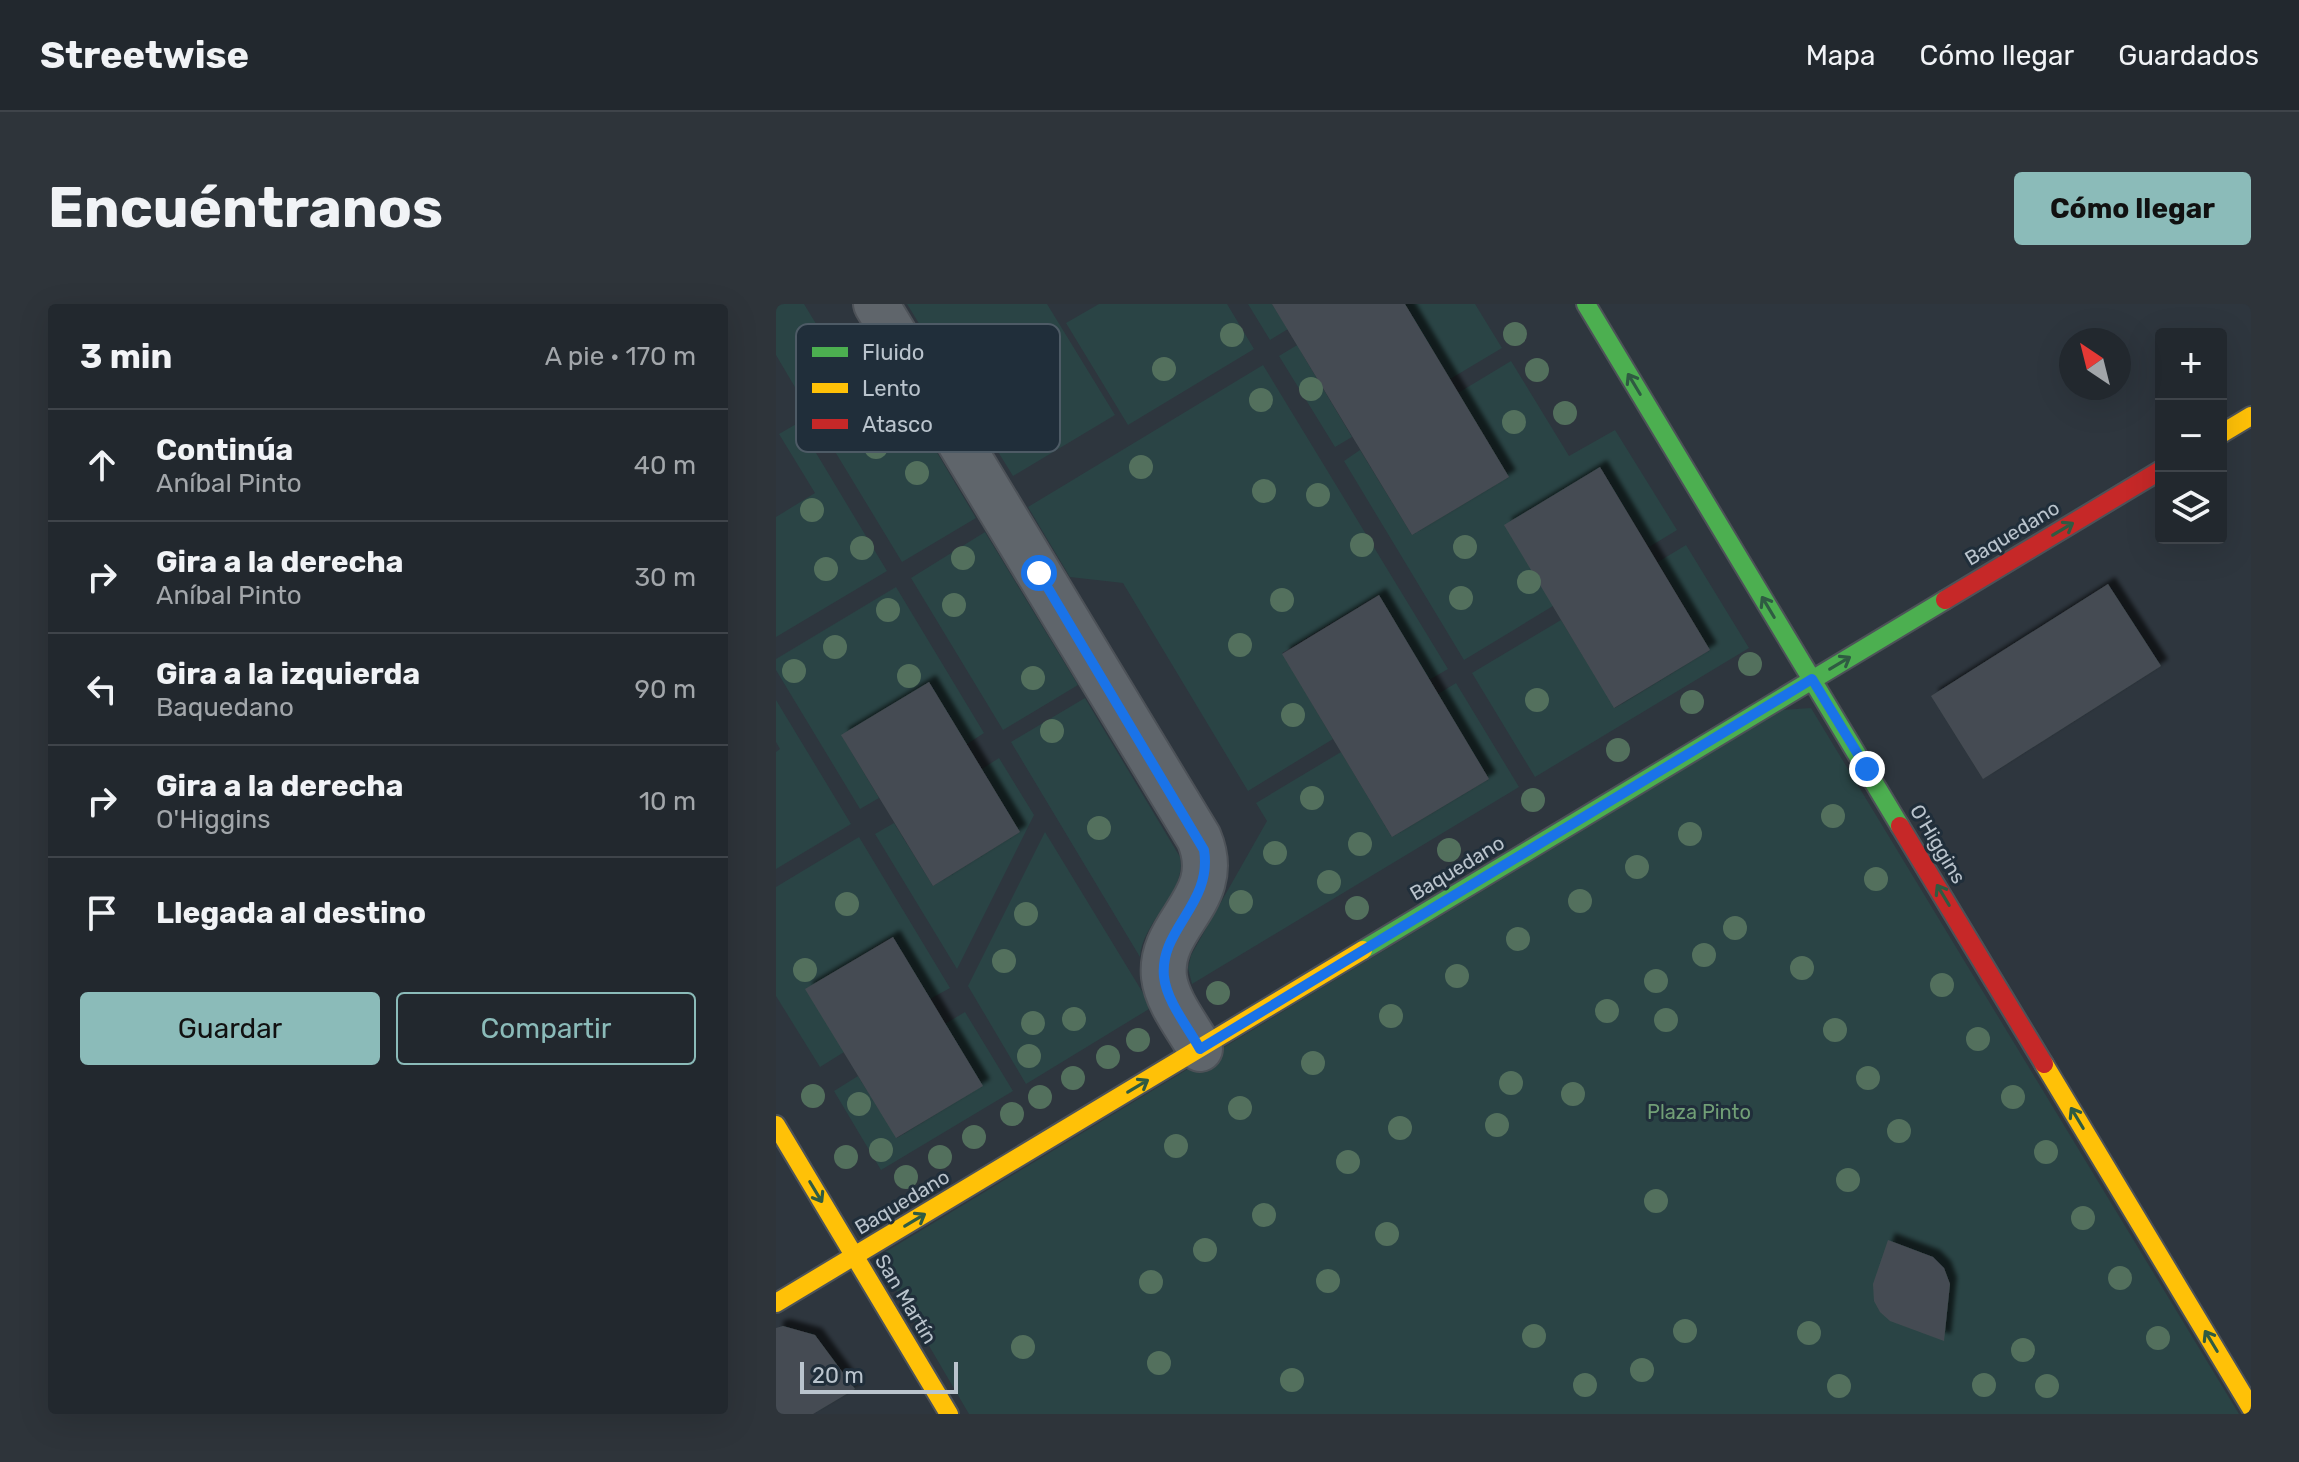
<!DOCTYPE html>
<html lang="es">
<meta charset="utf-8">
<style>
:root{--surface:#22282e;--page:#2e343a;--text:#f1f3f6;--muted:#a2a6aa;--line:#3f444a;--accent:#8bbbb9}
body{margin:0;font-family:Rubik,sans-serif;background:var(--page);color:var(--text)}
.controls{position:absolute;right:24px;top:24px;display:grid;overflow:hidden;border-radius:8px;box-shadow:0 8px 32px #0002}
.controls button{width:72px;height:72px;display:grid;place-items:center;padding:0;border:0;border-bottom:2px solid var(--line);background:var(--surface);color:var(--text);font:40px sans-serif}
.compass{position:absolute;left:1283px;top:24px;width:72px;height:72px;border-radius:50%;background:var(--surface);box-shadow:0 8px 32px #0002;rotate:325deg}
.scale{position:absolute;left:24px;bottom:20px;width:158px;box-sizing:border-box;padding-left:8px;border:4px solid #bac4cd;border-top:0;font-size:22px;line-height:28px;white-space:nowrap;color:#bac4cd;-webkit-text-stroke:6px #202e3a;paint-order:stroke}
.stop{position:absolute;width:24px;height:24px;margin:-18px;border:6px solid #1a73e8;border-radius:50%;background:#fff}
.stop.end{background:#1a73e8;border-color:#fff;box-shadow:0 2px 8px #0008}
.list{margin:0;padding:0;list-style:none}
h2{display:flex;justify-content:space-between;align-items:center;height:104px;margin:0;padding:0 32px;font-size:34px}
h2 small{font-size:26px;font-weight:400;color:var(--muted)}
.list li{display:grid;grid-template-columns:52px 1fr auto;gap:24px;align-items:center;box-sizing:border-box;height:112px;padding:0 32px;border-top:2px solid var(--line)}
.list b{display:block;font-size:30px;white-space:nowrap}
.list p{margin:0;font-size:26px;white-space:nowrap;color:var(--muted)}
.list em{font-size:26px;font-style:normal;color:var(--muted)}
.actions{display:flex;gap:16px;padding:24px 32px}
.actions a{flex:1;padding:18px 0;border:2px solid var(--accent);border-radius:8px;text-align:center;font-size:28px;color:var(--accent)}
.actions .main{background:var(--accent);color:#111}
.icon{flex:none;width:44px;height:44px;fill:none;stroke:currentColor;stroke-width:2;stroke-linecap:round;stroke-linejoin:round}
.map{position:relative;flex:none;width:1475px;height:1110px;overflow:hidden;border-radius:8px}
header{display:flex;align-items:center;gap:48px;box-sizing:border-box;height:112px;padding:0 40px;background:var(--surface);border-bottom:2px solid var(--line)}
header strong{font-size:38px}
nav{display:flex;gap:44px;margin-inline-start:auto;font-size:28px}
.intro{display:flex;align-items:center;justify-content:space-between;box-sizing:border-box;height:192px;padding:0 48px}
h1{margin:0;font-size:56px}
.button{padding:20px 36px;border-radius:8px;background:var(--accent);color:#111;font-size:28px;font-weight:700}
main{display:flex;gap:48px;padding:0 48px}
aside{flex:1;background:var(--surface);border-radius:8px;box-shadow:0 8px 32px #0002}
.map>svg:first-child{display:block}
.green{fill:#2a4445}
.building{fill:#454c52;filter:url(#shadow)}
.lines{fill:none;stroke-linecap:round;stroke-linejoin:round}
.street-casing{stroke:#4d5258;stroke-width:48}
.fast-casing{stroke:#4d5258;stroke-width:22}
.slow-casing{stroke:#4d5258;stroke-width:22}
.jam-casing{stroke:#4d5258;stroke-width:22}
.street{stroke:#5f656b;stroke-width:44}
.fast{stroke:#4caf50;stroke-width:18}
.slow{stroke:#ffc107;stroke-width:18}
.jam{stroke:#c62828;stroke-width:18}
.tree{fill:#53705d}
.oneway{stroke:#2f5b42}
.route{stroke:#1a73e8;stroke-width:10}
.labels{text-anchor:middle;stroke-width:6;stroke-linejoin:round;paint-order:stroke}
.street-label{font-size:20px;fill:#bac4cd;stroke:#202e3a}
.park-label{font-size:20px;fill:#719f76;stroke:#202e3a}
.key{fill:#202e3a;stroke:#4e5b66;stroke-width:2}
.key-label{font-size:22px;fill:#bac4cd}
</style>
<header>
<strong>Streetwise</strong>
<nav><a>Mapa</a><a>Cómo llegar</a><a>Guardados</a></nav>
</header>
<div class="intro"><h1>Encuéntranos</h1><a class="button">Cómo llegar</a></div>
<main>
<aside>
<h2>3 min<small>A pie · 170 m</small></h2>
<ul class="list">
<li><svg class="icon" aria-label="ahead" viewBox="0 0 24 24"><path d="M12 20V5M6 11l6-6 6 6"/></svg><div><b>Continúa</b><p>Aníbal Pinto</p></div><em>40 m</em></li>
<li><svg class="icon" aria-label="right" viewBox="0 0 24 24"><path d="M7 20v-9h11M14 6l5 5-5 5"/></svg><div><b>Gira a la derecha</b><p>Aníbal Pinto</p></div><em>30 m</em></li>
<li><svg class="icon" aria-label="left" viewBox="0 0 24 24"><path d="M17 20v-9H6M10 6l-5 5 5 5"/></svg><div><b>Gira a la izquierda</b><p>Baquedano</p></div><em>90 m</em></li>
<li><svg class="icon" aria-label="right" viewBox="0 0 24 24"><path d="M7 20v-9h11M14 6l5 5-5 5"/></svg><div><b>Gira a la derecha</b><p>O'Higgins</p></div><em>10 m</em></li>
<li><svg class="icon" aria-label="arrive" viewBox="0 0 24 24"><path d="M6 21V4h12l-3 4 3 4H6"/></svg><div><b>Llegada al destino</b></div></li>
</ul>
<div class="actions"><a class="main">Guardar</a><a>Compartir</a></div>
</aside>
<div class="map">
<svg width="1475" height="1110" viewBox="0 0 1475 1110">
<defs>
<filter id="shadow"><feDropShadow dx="7" dy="-7" stdDeviation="2" flood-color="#0009"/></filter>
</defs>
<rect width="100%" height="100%" fill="#2e363e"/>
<path class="green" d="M0 0H28L67 64 23 90 0 51Z
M131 0H271L339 111 237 172Z
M323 0H451L478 45 352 121 290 19Z
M472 0H496L508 19 540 0H553L494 36Z
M589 0H605L525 48 576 133 559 143 503 52Z
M629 0H699L726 44 674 75Z
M735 57 793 152 839 126 901 226 873 243 824 163 777 302 688 356 568 157 584 146 636 231 733 173 682 89Z
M487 61 672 365 653 376 602 291 506 349 557 435 472 487 347 279 294 273 252 203Z
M75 78 87 97 138 110 200 214 126 258 32 103Z
M22 119 111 267 0 333V213L39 189 3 130Z
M209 228 302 381 227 426 135 274Z
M910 241 973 344 759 473 696 369 785 316 839 404 934 346 882 258Z
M120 283 208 429 191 440 66 432 103 494 84 505 0 366V355Z
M680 379 743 483 416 680 412 664 415 651 491 517 480 499 565 448 616 533 713 475 662 390Z
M309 394 404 553C411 589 366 617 364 653L235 438Z
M0 396 75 520 0 565V448L4 445 0 438Z
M1035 404 1463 1110H193L101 953 1006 406Z
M223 454 258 511 181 665 99 530 118 519 157 582 244 528 206 465Z
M269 528 367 689 373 705 250 780 192 682Z
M83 533 174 684 154 695 116 633 30 685 68 748 44 763 0 692V583Z
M189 708 237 787 105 866 58 787 82 772 121 834 206 782 169 720Z"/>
<path class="building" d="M496 0H629L733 173 636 231Z
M824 163 934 346 838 404 728 221Z
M1332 280 1385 362 1207 475 1155 392Z
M603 291 713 475 616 533 506 350Z
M153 378 244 528 157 582 65 431Z
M117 633 207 782 120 834 29 685Z
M1112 936 1157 953 1168 964 1174 980 1168 1037 1114 1017 1104 1008 1098 997 1097 980Z
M7 1022 39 1031 79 1085 37 1110H0V1024Z"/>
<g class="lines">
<g class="street-casing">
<path id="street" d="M100 0 423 534C449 596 382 619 388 673 391 698 412 723 424 745"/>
</g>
<g class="fast-casing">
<path id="fast" d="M810 0 1124 522
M587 646 1169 296"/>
</g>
<g class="slow-casing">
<path id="slow" d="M1445 130 1475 112
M1268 760 1475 1104
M0 821 173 1110
M0 999 587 646"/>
</g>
<g class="jam-casing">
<path id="jam" d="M1169 296 1385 166
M1124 522 1268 760"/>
</g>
<use href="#street" class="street"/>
<use href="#fast" class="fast"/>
<use href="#slow" class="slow"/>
<use href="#jam" class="jam"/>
</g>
<g class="tree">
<circle cx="739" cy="30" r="12"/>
<circle cx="456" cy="31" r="12"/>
<circle cx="388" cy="65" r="12"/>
<circle cx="761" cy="66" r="12"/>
<circle cx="535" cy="85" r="12"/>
<circle cx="485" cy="96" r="12"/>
<circle cx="789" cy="109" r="12"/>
<circle cx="738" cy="118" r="12"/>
<circle cx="100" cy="143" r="12"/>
<circle cx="365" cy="163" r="12"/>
<circle cx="141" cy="169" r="12"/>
<circle cx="488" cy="187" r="12"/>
<circle cx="542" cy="191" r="12"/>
<circle cx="36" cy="206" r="12"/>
<circle cx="586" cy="241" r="12"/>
<circle cx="689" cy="243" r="12"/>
<circle cx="86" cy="244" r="12"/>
<circle cx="187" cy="254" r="12"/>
<circle cx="50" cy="265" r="12"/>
<circle cx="753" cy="278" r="12"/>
<circle cx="685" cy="294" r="12"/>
<circle cx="506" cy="296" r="12"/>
<circle cx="178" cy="301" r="12"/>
<circle cx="112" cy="306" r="12"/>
<circle cx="464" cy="341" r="12"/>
<circle cx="59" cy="343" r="12"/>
<circle cx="974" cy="360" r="12"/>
<circle cx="18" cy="367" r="12"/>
<circle cx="133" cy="372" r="12"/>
<circle cx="257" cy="374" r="12"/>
<circle cx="761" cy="396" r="12"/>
<circle cx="916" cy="398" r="12"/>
<circle cx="517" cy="411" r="12"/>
<circle cx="276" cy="427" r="12"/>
<circle cx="842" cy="446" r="12"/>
<circle cx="536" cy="494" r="12"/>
<circle cx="757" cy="496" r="12"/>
<circle cx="1057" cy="512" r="12"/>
<circle cx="323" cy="524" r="12"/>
<circle cx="914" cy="530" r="12"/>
<circle cx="584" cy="540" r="12"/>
<circle cx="673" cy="546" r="12"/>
<circle cx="499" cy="549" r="12"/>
<circle cx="861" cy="563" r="12"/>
<circle cx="1100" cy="575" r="12"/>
<circle cx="553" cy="578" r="12"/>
<circle cx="804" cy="597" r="12"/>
<circle cx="465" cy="598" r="12"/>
<circle cx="71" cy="600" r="12"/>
<circle cx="581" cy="604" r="12"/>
<circle cx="250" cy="610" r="12"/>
<circle cx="959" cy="624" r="12"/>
<circle cx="742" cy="635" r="12"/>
<circle cx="928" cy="651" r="12"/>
<circle cx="228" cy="657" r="12"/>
<circle cx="1026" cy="664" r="12"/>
<circle cx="29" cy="666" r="12"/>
<circle cx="681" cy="672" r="12"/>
<circle cx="880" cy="677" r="12"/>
<circle cx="1166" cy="681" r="12"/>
<circle cx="442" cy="689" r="12"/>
<circle cx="831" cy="707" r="12"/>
<circle cx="615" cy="712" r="12"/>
<circle cx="298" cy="715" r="12"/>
<circle cx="890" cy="716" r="12"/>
<circle cx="257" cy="719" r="12"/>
<circle cx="1059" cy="726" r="12"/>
<circle cx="1202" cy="735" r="12"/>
<circle cx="362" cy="736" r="12"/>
<circle cx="253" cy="752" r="12"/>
<circle cx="332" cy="753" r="12"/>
<circle cx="537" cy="759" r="12"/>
<circle cx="297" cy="774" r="12"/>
<circle cx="1092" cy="774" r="12"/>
<circle cx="735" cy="779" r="12"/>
<circle cx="797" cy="790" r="12"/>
<circle cx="37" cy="792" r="12"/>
<circle cx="264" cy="793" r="12"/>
<circle cx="1237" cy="793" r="12"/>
<circle cx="83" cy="800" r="12"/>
<circle cx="464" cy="804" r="12"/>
<circle cx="236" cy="810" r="12"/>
<circle cx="721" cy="821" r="12"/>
<circle cx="624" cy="824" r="12"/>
<circle cx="1123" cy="827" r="12"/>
<circle cx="198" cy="833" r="12"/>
<circle cx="400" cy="842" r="12"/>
<circle cx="105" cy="846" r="12"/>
<circle cx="1270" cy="848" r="12"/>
<circle cx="70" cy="853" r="12"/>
<circle cx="164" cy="853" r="12"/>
<circle cx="572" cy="858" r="12"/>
<circle cx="130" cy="873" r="12"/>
<circle cx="1072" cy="876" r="12"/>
<circle cx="880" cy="897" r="12"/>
<circle cx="488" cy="911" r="12"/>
<circle cx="1307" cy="914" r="12"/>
<circle cx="611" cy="930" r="12"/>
<circle cx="429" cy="946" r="12"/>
<circle cx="1344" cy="974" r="12"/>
<circle cx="552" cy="977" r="12"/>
<circle cx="375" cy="978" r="12"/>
<circle cx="909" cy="1027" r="12"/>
<circle cx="1033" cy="1029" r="12"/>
<circle cx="758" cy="1032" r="12"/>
<circle cx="1382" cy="1034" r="12"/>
<circle cx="247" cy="1043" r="12"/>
<circle cx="1247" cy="1046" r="12"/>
<circle cx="383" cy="1059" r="12"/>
<circle cx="866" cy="1066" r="12"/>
<circle cx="516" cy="1076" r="12"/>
<circle cx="809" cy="1081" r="12"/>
<circle cx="1208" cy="1081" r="12"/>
<circle cx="1063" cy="1082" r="12"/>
<circle cx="1271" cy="1082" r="12"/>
</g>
<defs><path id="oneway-shaft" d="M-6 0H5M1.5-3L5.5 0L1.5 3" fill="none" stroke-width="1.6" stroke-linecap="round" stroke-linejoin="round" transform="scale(2)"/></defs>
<g class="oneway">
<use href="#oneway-shaft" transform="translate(858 80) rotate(-121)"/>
<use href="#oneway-shaft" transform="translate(1287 225) rotate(-31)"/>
<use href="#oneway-shaft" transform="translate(992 303) rotate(-121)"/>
<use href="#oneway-shaft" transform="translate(1064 359) rotate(-31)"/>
<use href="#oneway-shaft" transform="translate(1167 591) rotate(-121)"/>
<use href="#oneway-shaft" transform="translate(362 782) rotate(-31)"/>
<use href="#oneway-shaft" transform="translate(1301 814) rotate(-121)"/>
<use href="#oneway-shaft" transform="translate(40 888) rotate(59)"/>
<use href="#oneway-shaft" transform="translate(139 916) rotate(-31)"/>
<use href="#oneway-shaft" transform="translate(1435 1037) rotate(-121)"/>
</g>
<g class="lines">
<path class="route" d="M263 269 428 546C437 600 383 625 388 673 391 698 412 723 424 745L1036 375 1091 465"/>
</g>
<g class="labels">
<g class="street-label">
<text transform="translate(1236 229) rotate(-31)" y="7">Baquedano</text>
<text transform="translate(1162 540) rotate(59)" y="7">O'Higgins</text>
<text transform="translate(681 564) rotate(-31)" y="7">Baquedano</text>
<text transform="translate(126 898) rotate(-31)" y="7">Baquedano</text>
<text transform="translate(130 995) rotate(59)" y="7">San Martín</text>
</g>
<g class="park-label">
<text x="923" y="815">Plaza Pinto</text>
</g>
</g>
<rect x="20" y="20" width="264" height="128" rx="12" class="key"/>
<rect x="36" y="43" width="36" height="10" fill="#4caf50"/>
<rect x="36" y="79" width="36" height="10" fill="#ffc107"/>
<rect x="36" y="115" width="36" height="10" fill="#c62828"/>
<g class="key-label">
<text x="86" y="56">Fluido</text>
<text x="86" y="92">Lento</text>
<text x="86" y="128">Atasco</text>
</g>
</svg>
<div class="controls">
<button>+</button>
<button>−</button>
<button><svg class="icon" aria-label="layers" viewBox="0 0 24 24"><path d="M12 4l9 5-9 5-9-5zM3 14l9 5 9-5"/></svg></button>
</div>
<svg class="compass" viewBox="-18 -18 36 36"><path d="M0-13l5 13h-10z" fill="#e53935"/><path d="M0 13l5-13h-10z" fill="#a2a6aa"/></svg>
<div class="scale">20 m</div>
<div class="stop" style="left:263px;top:269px"></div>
<div class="stop end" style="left:1091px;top:465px"></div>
</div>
</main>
